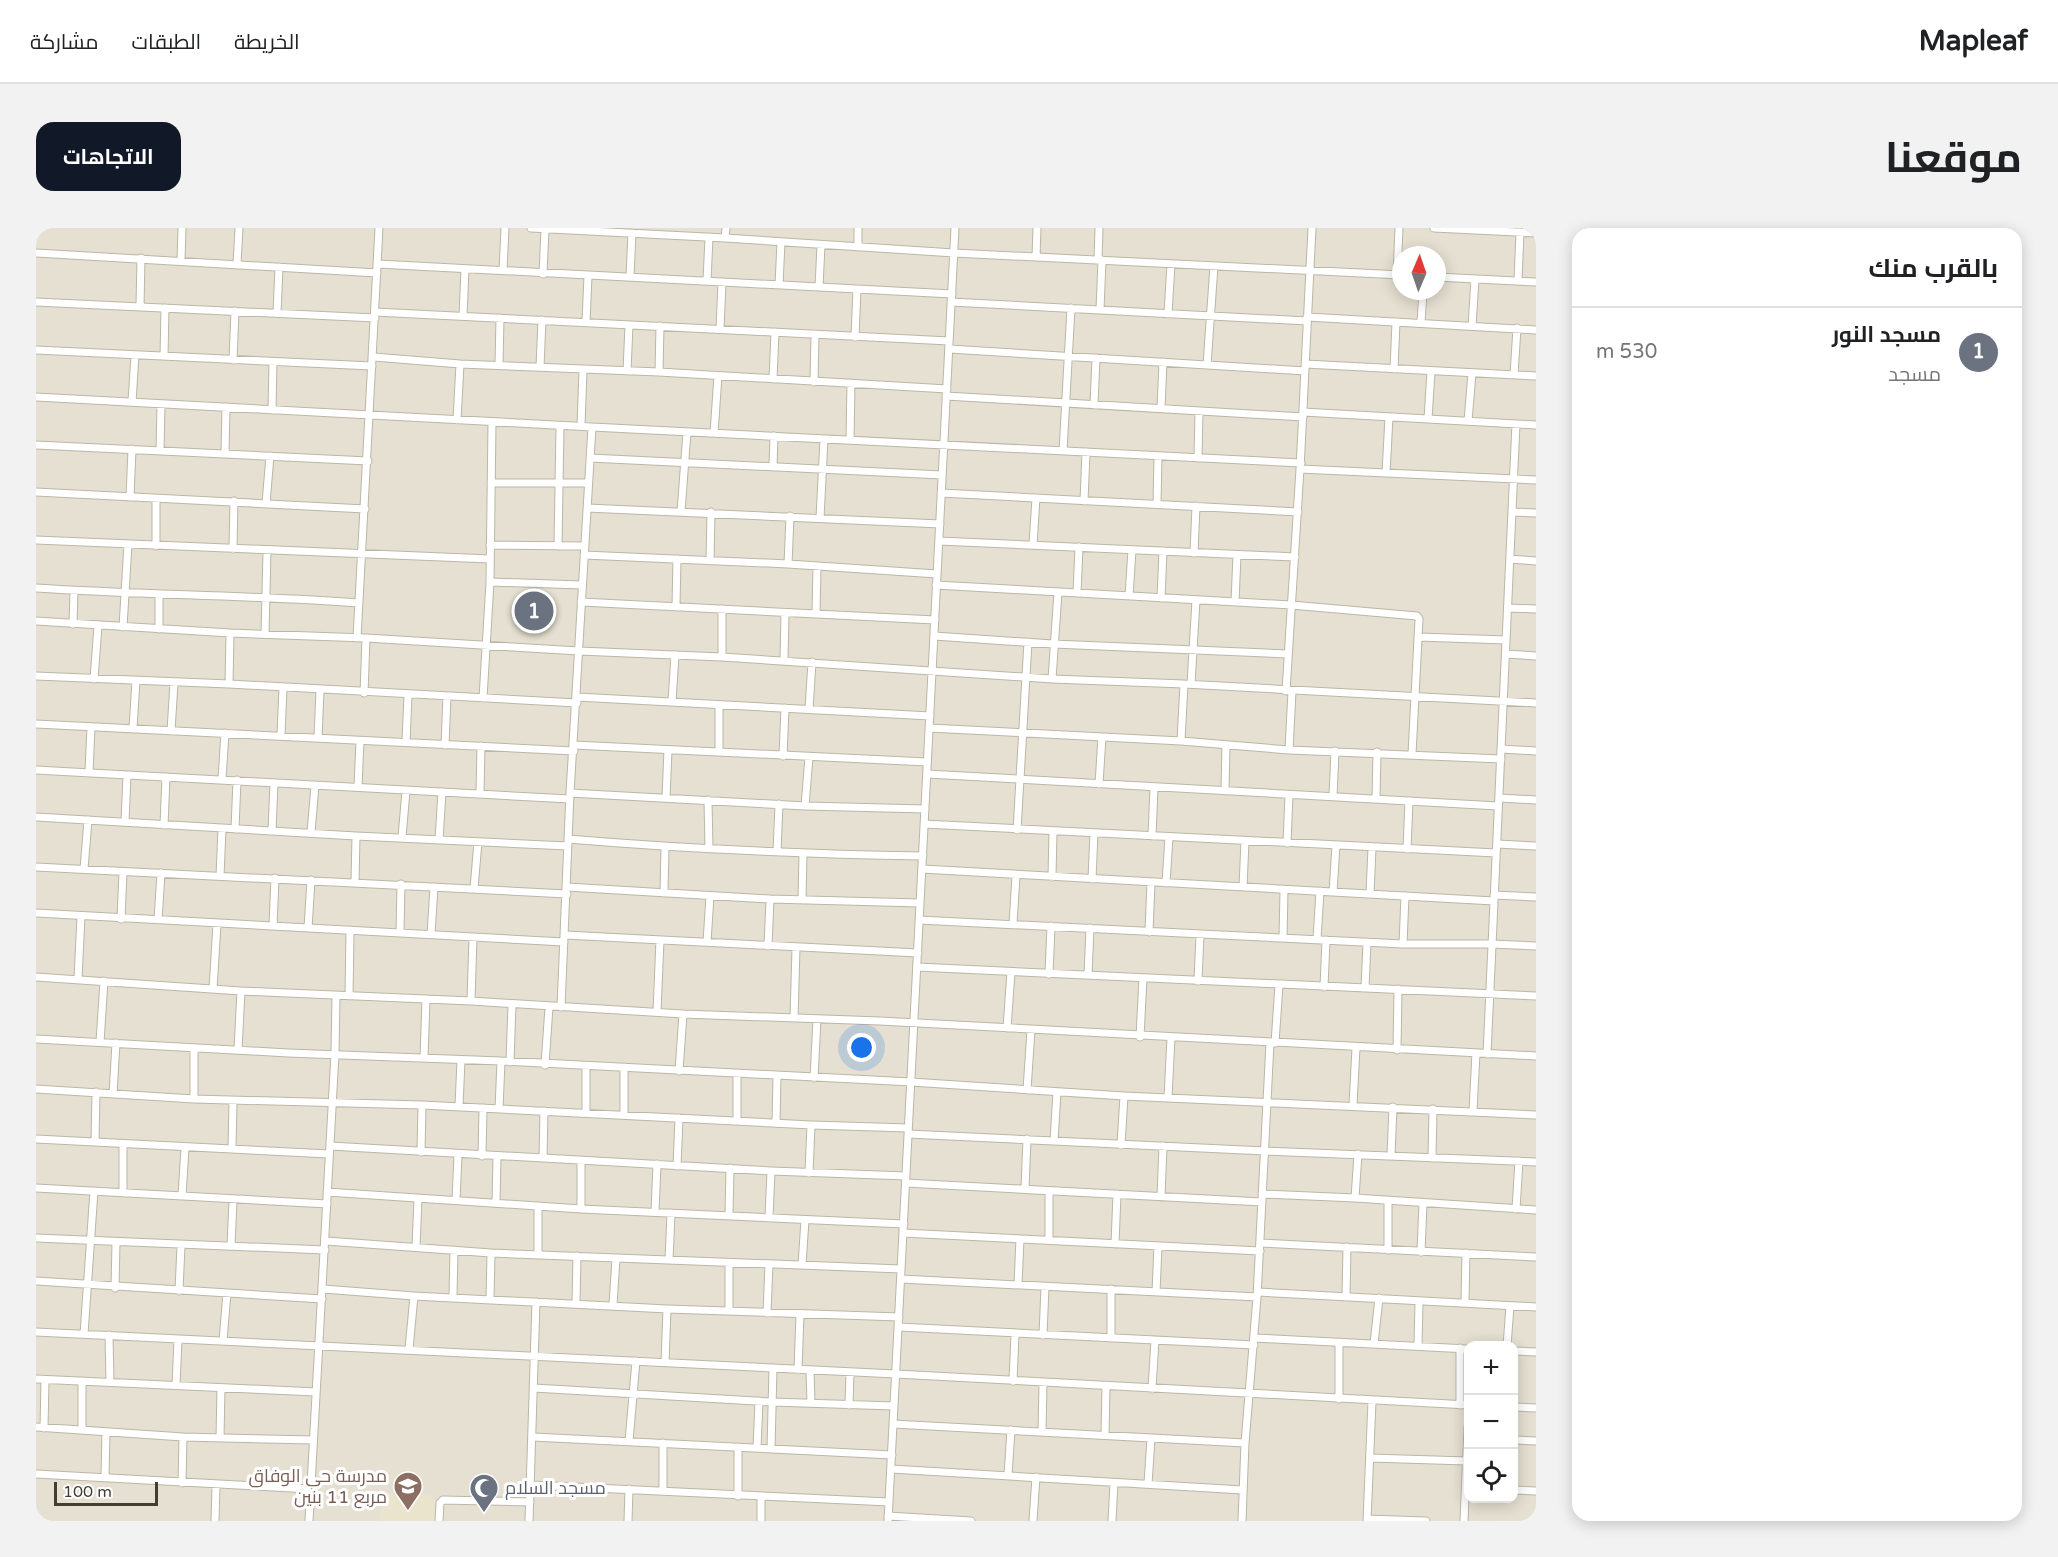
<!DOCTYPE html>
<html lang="ar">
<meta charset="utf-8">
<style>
:root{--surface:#fff;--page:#f2f2f2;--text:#202124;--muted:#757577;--line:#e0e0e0;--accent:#111827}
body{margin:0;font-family:"Varela Round",Cairo,sans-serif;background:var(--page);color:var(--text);direction:rtl}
.controls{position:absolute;right:18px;bottom:18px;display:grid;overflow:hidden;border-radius:12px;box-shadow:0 3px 15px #0003}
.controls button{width:54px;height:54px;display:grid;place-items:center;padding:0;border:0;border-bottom:2px solid var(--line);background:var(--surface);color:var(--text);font:30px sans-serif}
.compass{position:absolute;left:1356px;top:18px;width:54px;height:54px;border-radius:50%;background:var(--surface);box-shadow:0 3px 15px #0003;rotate:2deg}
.scale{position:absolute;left:18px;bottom:15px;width:104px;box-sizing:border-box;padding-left:6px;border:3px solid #423e34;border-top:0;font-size:16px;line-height:21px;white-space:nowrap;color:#423e34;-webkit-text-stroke:4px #fff;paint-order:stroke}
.you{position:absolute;left:826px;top:820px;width:21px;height:21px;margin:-15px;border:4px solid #fff;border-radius:50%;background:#1a73e8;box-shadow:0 0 0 9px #1a73e833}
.badge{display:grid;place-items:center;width:39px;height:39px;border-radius:50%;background:var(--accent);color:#fff;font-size:20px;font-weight:700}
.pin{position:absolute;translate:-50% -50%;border:3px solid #fff;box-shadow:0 2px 6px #0006}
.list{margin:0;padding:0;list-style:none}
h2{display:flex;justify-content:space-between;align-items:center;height:78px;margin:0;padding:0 24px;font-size:26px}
h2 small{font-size:20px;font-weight:400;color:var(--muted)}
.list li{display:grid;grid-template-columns:39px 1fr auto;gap:18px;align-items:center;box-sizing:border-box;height:90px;padding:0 24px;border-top:2px solid var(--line)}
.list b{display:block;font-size:22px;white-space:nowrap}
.list p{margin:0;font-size:20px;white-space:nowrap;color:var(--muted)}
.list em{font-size:20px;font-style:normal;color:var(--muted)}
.icon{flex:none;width:33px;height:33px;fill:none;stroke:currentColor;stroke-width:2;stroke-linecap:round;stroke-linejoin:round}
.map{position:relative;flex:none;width:1500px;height:1293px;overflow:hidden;direction:ltr;border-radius:18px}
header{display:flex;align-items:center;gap:36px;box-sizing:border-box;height:84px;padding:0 30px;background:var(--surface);border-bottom:2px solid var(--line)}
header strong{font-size:28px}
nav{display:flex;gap:33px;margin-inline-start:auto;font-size:21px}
.intro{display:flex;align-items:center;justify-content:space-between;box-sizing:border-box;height:144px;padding:0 36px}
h1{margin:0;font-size:42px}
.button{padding:15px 27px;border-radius:18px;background:var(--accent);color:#fff;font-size:21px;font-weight:700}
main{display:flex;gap:36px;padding:0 36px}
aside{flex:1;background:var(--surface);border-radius:18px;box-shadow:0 3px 15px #0003}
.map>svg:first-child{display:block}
.residential{fill:#e5e0d1;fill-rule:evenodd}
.education{fill:#eae4cd}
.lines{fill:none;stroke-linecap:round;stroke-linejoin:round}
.minor-casing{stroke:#bcb6a6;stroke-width:9}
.minor{stroke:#fff;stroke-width:7}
.labels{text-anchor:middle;stroke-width:6;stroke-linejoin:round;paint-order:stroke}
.education-label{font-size:18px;fill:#785e54;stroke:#fff;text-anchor:end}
.worship-label{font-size:18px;fill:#5b616d;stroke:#fff;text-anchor:start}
</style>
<header>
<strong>Mapleaf</strong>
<nav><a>الخريطة</a><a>الطبقات</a><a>مشاركة</a></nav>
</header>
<div class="intro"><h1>موقعنا</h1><a class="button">الاتجاهات</a></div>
<main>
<aside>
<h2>بالقرب منك<small></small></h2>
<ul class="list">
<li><span class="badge" style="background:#6b7280">1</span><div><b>مسجد النور</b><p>مسجد</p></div><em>530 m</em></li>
</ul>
</aside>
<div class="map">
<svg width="1500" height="1293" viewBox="0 0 1500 1293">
<rect width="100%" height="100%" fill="#f1eee3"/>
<path class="residential" d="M0 0H1500V1293H0ZM1365 27H1401V63H1365ZM1432 1118H1478V1270H1432Z"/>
<path class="education" d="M346 1265 393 1267 401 1274 400 1293H344Z"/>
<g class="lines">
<g class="minor-casing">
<path id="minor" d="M495 0 689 10 918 25 1365 47
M1398 0 1500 5
M689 10 690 0
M822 19V0
M0 25 341 45
M1000 29 1001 0
M1062 32 1063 0
M145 33 146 0
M201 36 203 0
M342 36 916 66
M467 42 469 0
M507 46 509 1
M1361 47 1363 0
M594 49 596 5
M1401 49 1500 54
M671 53 673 9
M1482 53 1484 4
M743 57 745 14
M783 59 785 17
M0 74 339 90
M915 74 1271 93
M104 78 105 30
M1064 82 1066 32
M339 84 913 113
M241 85 243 39
M1132 86 1135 36
M427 88 429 41
M1271 89 1500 102
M550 94 552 48
M1385 95 1387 63
M1436 98 1439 51
M684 101 686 54
M819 109 821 61
M913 121 1269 143
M0 122 336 138
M128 128 129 80
M338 129 424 136 623 144 911 161
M197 132 199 83
M1269 136 1500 148
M463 137 464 90
M1171 137 1178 38
M504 139 506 92
M1358 141 1360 94
M591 143 593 97
M623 144 624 98
M1478 147 1481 100
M737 151 739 104
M778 154 779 107
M910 168 1267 189
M0 169 556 199 1265 235
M96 174 99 127
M1058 177 1060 130
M1125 180 1127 134
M236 182 237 134
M1267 184 1500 197
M1392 191 1395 143
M421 192 424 136
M1432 193 1436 145
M545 198 547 142
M678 205 682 148
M814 212 815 155
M0 217 332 233
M124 223 125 176
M1027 223 1035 80
M189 226 190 179
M554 230 906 247
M1162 230 1163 183
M737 239 738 208
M1264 241 1500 252
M1350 245 1353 189
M455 255H552
M0 264 329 281
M905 265 1262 284
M94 269 96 221
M1048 273 1050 224
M230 275 234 228
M1121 276 1122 228
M551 280 904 296
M645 284 651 204
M1476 284 1500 285
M784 290 788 211
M0 312 454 331
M903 313 1259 329
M454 317 548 318
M997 317 1000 270
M120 318V271
M522 318 524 198
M197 321 198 273
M1158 325 1160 278
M548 327 752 336 901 346
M1474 331 1500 333
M674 333 675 284
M752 336 754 288
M454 354 546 357
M900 357 1255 377 1381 388 1383 391 1376 526
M0 360C107 367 215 367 322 375
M1041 365 1043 319
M1093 368 1096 322
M1125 370 1127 323
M545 374 899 392
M1199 374 1201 327
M640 378 641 331
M1472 380 1500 381
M686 381V429
M780 386 781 338
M0 393 194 405 330 410 543 423 686 429 1016 451 1148 456 1500 475
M37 396 38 363
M87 399 92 316
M123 401V367
M229 406 231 323
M898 408 1017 416 1252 426
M1382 409 1470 412
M321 410 343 0
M1470 426 1500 428
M748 433 749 385
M0 448 193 456 541 475
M58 451 62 398
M1016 451 1022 364
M193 456 194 405
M1155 456 1160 372
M1250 463 1264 241 1276 0
M328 465 330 410
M541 469 894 488
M447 470 454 354 456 194
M636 473 639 427
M773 481 776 434
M0 496 538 523
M97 500 100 453
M893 500 1145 513 1253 522 1465 531
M135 503 138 455
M245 507 247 460
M282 510 284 462
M1145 513 1148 456
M370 514 372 467
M409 517 411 468
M538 517 891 534
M1465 521 1500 523
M1253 522 1256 463
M683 524V477
M747 528 749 480
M0 542 534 571
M53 544 55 499
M891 546 1462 578
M186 551 189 505
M1063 556 1066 509
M322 559 324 513
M1189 563 1190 517
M444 565 445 518
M534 565 769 578 889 581
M1297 568 1299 523
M630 570 632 522
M1463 570 1500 572
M1340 571 1341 524
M672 572 673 621
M769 578 773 529
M0 589 320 608 532 618
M89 594 91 547
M888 596 1460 625
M128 597 130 549
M199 601 201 552
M981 602 992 414
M236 603 238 555
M275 604 279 558
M1116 608 1118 559
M366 609 370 563
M532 611C650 621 768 626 887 628
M403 612 406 564
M1251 615 1253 567
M1461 616 1500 618
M1371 621 1373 573
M741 624 743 576
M0 639 531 666
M48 641 52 592
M886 641 1458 673
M184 648 186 600
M1016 649 1017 603
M1056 651 1058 605
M319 654 320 608
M1130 655 1133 609
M531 659 734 671 884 675
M1207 659 1209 613
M438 660 442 614
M1297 664 1300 617
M628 665 629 619
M1334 666 1336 620
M1458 667 1500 669
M766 672 767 625
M0 685 528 714
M85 691 87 644
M122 692 125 645
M883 692 1367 716H1456L1500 718
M977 696 980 648
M237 698 239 650
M272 700 275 652
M364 704 365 656
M1113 704 1115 654
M395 706 398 659
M529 707 882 725
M1247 710 1248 662
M1281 711 1284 663
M671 714 674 668
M1367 716 1369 668
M732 718 734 671
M881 739 1500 768
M1013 746 1015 698
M1052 747 1054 700
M0 749 205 763 435 773 647 786 844 793 1500 828
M42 751 45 688
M1162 753 1164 707
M1288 759 1290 712
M1329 760 1331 714
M177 761 181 696
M313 768 314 702
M435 773 437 709
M525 779 534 565 556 199
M621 784 624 712
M758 790 760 720
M971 800 975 744
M1104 809 1107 750
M0 811 252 825 465 833 875 854 1088 868 1500 887
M64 814 68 753
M1239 815 1243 757
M202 822 205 763
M1361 822 1362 761
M1451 826 1480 196
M388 830 390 771
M474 834 476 776
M509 837 513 779
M643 843 647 786
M701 846V893
M778 850 781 791
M0 861 158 871 386 877 775 897 872 900
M991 862 995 802
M77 866 80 815
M1132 869 1135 810
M158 871V820
M1317 877 1320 820
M423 878 425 832
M463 881 465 833
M1437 883 1440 825
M550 885V838
M588 887V839
M740 895 741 848
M872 906 1229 923 1500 934
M0 911 293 926
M1018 913 1021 864
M59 914 60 864
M87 916V965
M1085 917 1088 868
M294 918 735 943 870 948
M196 921 197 873
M385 924 386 877
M1355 927 1357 879
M446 928 447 880
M507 930 508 883
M1396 930 1397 881
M641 938 643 890
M773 945 775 897
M870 955 1226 974
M0 960 291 976
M989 961 991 911
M291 964 545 981 868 996
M1226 966 1319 970 1500 982
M146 968 149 920
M1125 969 1127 918
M1319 970 1322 926
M420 972 422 927
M460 975 461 929
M545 981V933
M1480 981 1483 933
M619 984 621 936
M693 987 694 940
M733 989 735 943
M867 1005 1224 1023
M0 1010 289 1022
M1013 1012V963
M290 1013 455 1025 865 1041
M1224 1015 1500 1029
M1079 1016 1081 966
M195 1018 197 972
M380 1019 382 971
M1352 1022V973
M1385 1024 1387 975
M502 1027V978
M633 1032 635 985
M766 1037 769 992
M865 1051 1221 1069
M0 1053 286 1071
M982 1057 984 1011
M79 1060 80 1014
M287 1061 378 1068 631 1081 863 1089
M143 1063 145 1017
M1120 1064 1122 1018
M1222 1064 1500 1079
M417 1069 418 1022
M1310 1069 1311 1019
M454 1071 455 1025
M540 1075 541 1028
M1429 1075 1430 1025
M577 1077 580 1031
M693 1082V1035
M731 1085 733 1036
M863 1099 1218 1117
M0 1104 860 1146 1432 1177
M48 1106 58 963
M73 1107 74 1154
M1007 1107 1009 1059
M1075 1110V1061
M1219 1110 1432 1121
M187 1113 191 1065
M1303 1114V1171
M1338 1116 1343 1070
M1382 1118 1383 1073
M1471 1118 1474 1078
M373 1121 378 1068
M1478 1123 1500 1124
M629 1135 631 1081
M762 1142 764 1086
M774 1142 775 1175
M0 1151 280 1164
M977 1153 979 1106
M140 1157 142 1111
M498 1160 736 1174 858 1178
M1116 1161 1119 1112
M813 1177 814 1144
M1424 1177V1120
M1478 1179 1500 1180
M857 1196 1209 1215
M0 1199 147 1209 277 1212
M8 1200 9 1152
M46 1202V1153
M1006 1204 1007 1154
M1069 1207 1070 1158
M497 1209 856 1227
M184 1210 185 1160
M1478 1212 1500 1213
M593 1213 600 1133
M702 1220V1268
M721 1220 723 1173
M735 1221 737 1140
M1334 1230 1431 1233
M855 1241 1207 1262
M0 1246 274 1261
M972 1247 975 1202
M69 1249 70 1204
M146 1255 147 1209
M1112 1256 1115 1210
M495 1257 853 1274
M1478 1262 1500 1263
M627 1263V1215
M852 1288 935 1293
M1331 1291 1390 1293
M179 1293 180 1258
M273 1293 299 826 300 768
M403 1293 404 1275 407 1272 494 1274
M493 1293 500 1074
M592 1293 593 1261
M725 1293V1269
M852 1293 919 0
M997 1293 1000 1249
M1076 1293 1078 1255
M1206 1293 1209 1215 1221 1069 1234 815
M1331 1293 1336 1173
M1428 1293 1432 1199"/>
</g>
<use href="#minor" class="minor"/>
</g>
<defs>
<g id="school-pin" transform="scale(1.5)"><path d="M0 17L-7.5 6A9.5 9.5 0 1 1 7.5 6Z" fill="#8d6e63" stroke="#fff"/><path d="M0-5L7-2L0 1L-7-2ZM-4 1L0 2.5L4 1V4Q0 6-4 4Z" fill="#fff"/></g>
<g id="mosque-pin" transform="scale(1.5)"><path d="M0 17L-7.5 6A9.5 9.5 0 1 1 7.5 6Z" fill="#6b7280" stroke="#fff"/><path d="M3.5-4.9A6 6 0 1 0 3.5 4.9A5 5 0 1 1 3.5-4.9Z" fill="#fff"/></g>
</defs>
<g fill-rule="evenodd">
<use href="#school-pin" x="372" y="1258"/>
<use href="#mosque-pin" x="448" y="1260"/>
</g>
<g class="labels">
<g class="education-label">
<text x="351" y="1254">مدرسة حي الوفاق<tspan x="351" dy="21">مربع 11 بنين</tspan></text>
</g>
<g class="worship-label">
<text x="469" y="1266">مسجد السلام</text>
</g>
</g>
</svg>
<div class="controls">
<button>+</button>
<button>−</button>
<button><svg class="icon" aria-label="locate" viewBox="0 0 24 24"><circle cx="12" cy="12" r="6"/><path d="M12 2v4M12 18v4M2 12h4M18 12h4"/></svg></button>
</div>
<svg class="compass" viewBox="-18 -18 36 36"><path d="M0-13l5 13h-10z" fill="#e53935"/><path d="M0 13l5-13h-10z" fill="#757577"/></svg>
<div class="scale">100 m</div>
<div class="you"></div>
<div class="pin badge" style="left:498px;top:383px;background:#6b7280">1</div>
</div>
</main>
